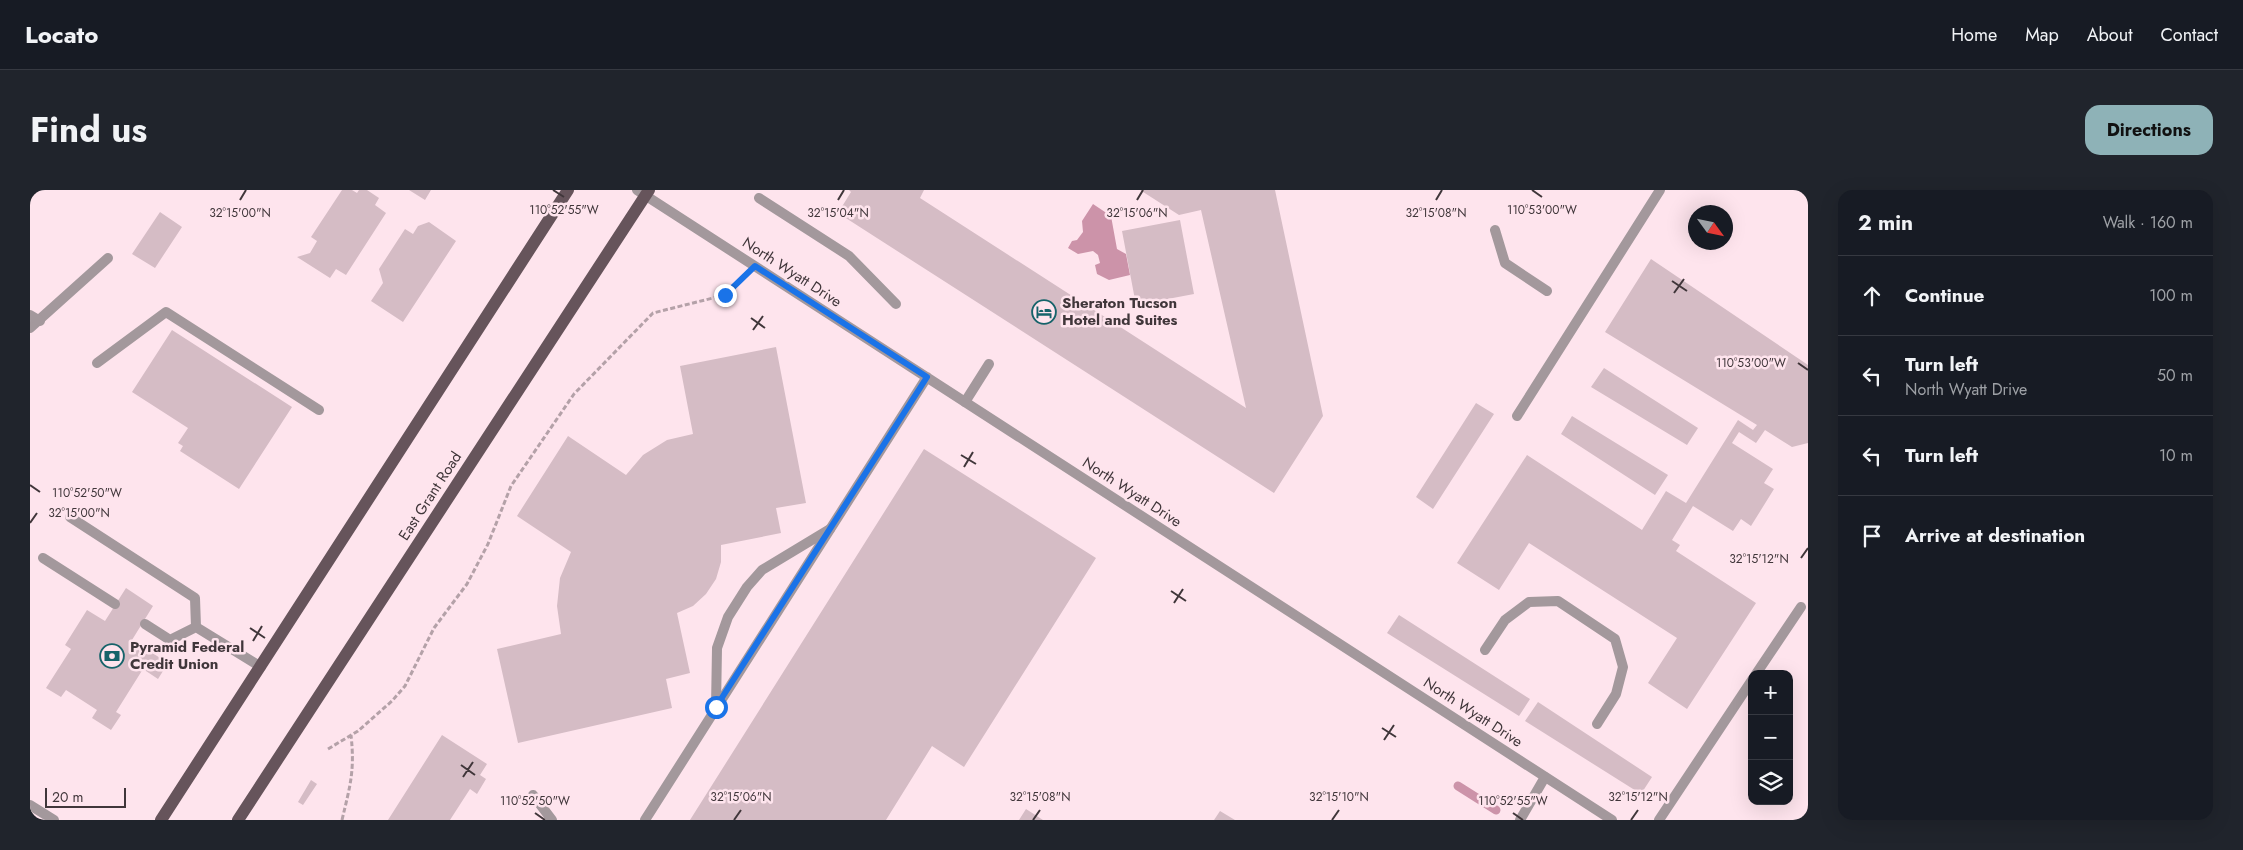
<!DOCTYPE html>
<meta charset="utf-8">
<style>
:root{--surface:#171b24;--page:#20242c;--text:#f1f3f6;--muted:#9ea1a6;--line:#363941;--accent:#8eb2b7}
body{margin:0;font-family:Jost,sans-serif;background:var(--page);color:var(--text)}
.controls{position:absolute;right:15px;bottom:15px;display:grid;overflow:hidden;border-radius:10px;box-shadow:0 5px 20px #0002}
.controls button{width:45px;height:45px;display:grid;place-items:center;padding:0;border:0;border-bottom:1px solid var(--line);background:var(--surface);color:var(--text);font:25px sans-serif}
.compass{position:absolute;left:1658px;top:15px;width:45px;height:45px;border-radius:50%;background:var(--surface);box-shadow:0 5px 20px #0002;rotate:123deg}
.scale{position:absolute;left:15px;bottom:12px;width:81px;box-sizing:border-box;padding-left:5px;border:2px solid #40363a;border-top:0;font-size:14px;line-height:18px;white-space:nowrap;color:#40363a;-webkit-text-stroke:4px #fee4ed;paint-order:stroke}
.stop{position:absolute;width:15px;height:15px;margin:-11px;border:4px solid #1a73e8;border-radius:50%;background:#fff}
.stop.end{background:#1a73e8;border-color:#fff;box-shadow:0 1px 5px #0008}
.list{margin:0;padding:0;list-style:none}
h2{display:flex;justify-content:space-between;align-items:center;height:65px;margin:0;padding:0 20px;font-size:21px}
h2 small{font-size:16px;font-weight:400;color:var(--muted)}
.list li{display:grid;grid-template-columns:32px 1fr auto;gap:15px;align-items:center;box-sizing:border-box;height:80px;padding:0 20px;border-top:1px solid var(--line)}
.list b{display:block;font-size:19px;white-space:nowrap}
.list p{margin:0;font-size:16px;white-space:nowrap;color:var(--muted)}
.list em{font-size:16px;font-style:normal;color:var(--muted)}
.icon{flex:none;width:28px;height:28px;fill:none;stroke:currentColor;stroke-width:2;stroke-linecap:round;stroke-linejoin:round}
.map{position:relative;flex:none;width:1778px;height:630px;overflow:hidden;border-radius:15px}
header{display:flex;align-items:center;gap:30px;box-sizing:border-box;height:70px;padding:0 25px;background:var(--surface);border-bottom:1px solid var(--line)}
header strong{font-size:24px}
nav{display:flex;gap:28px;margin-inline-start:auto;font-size:18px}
.intro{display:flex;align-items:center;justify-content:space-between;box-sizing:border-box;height:120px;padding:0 30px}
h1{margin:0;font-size:35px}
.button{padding:12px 22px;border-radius:15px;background:var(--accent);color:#111;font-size:18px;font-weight:700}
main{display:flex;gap:30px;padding:0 30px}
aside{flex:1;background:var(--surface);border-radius:15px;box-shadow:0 5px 20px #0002}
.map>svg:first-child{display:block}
.water{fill:#cc93a9}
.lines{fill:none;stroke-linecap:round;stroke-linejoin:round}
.stream{stroke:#cc93a9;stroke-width:9}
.building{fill:#d5bcc5}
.path{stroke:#b4a1a8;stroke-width:3;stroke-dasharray:5 2.5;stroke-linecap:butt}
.lane{stroke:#a3989c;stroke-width:10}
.street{stroke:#a3989c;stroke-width:10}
.primary{stroke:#66545b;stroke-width:12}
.route{stroke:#1a73e8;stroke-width:6}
.ticks{fill:none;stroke:#40363a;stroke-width:2}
.labels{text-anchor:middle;stroke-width:5;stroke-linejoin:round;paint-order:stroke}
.street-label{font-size:15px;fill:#40363a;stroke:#fee4ed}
.poi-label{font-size:15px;font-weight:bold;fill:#40363a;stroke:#fee4ed;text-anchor:start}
.ticks-label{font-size:12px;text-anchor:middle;fill:#40363a;stroke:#fee4ed;stroke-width:5;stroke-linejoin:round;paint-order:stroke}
</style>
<header>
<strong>Locato</strong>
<nav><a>Home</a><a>Map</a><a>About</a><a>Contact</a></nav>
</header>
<div class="intro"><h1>Find us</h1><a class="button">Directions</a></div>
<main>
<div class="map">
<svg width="1778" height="630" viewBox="0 0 1778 630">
<rect width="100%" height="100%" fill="#fee4ed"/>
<path class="water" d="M1063 14 1081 26 1087 59 1096 64 1100 85 1079 90 1067 84 1065 75 1070 73 1068 65 1063 61 1048 64 1038 58 1042 51 1047 50 1053 42 1052 31Z"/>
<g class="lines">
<path class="stream" d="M1428 596 1466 620"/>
</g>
<path class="building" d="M312 0H322L327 3 329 0H337L349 8 345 15 356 23 316 85 306 79 300 88 267 67 280 63 287 51 281 47Z
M379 0H401L395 10Z
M819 0H894L890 8 1216 218 1171 20 1149 25 1110 0H1245L1293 226 1244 303 808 23 821 2Z
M130 22 152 37 125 78 102 64Z
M1150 30 1164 104 1106 115 1092 41Z
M399 32 426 51 373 132 341 111 353 93 349 79 375 39 383 44 388 36Z
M1621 69 1778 175V253L1762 257 1735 240 1726 253 1709 242 1702 253 1743 279 1734 293 1744 299 1721 336 1711 329 1703 341 1663 316 1642 350 1650 355 1646 361 1726 413 1657 519 1618 493 1647 448 1499 353 1469 400 1427 373 1497 265 1612 340 1636 301 1656 313 1708 230 1723 240 1727 235 1575 142Z
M142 140 262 217 209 299 150 261 153 256 148 253 158 238 102 202Z
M746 157 776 313 746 318 751 343 691 355V372L686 389 676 404 663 416 647 423 660 483 636 489 642 518 488 553 467 459 531 444 527 416 530 388 541 362 487 326 538 246 596 285 613 265 637 250 663 244 650 176Z
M1574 178 1668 238 1657 255 1561 197Z
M1446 213 1464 224 1403 319 1386 307Z
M1542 226 1638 285 1625 305 1531 244Z
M894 259 1066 368 934 577 902 556 856 630H660Z
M96 398 123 416 102 450 138 473 128 489 113 479 86 522 91 525 81 540 62 528 67 520 36 500 31 507 16 498 41 459 35 455 57 420 75 431Z
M1369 425 1500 509 1489 526 1357 443Z
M1508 512 1622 587 1611 604 1495 531Z
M412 545 457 574 450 585 456 589 447 604 440 599 420 630H358Z
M281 590 287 594 273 615 268 612Z
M996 619 1013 630H989Z
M1190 621 1205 630H1184Z"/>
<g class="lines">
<path class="path" d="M298 559 328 541 362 511 375 496 404 438 437 394 458 354 481 296 544 204 623 123 695 105 712 89
M312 630C320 596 325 581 321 545"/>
<path class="lane" d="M729 8 819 66 866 114
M1465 40 1475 73 1517 101
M0 138 78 68
M67 173 136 122 289 220
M935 212 959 174
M1487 226 1630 0
M40 327 165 408 166 437 231 477
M13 368 85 414
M115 434 140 450 166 437
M1455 460 1475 430 1499 412 1528 411 1585 449 1593 477 1586 504 1567 534
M1726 484 1771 417
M686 517 687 458 698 427 717 397 732 380 800 339
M503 605 522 630
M1490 630 1515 587
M1629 630 1722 490"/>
<path class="street" d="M607 0 1582 630
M0 125 10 131
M0 615 24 630
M615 630 897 187"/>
<path class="primary" d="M131 630 538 0
M208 630 619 0"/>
</g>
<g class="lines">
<path class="route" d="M686 517 897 187 725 76 695 105"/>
</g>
<path class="ticks" d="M523 0 534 7M1502 0 1512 7M210 10 216 0M808 10 814 0M1107 10 1113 0M1406 10 1412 0M1642 91 1657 101M1644 103 1654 89M721 128 735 138M723 140 733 126M1768 173 1778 180M931 265 946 274M934 277 943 262M0 295 10 302M0 333 7 323M1771 368 1778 358M1141 401 1156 411M1144 413 1153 399M220 438 235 448M223 451 232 436M1352 538 1366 547M1354 550 1364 535M431 575 445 585M433 587 443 572M505 623 515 630M1483 623 1493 630M704 630 711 620M1003 630 1010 620M1302 630 1309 620M1601 630 1608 620"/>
<defs>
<g id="hotel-ring" transform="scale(1.25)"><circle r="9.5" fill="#fee4ed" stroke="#15636a" stroke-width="1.5"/><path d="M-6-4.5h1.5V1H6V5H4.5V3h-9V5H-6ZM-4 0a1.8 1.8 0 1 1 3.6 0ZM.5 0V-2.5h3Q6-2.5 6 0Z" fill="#15636a"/></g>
<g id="bank-ring" transform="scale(1.25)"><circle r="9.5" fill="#fee4ed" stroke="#15636a" stroke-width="1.5"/><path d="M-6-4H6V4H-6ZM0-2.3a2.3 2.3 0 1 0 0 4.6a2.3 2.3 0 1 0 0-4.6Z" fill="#15636a"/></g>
</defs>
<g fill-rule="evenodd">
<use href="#hotel-ring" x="1014" y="122"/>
<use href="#bank-ring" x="82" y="466"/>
</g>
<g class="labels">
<g class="street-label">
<text transform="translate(762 82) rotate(33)" y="5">North Wyatt Drive</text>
<text transform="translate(1102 302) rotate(33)" y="5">North Wyatt Drive</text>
<text transform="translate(400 306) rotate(-57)" y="5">East Grant Road</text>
<text transform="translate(1443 522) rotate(33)" y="5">North Wyatt Drive</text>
</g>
<g class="poi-label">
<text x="1032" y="118">Sheraton Tucson<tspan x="1032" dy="17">Hotel and Suites</tspan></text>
<text x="100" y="462">Pyramid Federal<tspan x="100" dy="17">Credit Union</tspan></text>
</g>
</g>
<g class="ticks-label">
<text x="1512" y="24">110°53'00"W</text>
<text x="534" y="24">110°52'55"W</text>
<text x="808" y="27">32°15'04"N</text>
<text x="1107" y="27">32°15'06"N</text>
<text x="1406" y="27">32°15'08"N</text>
<text x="210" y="27">32°15'00"N</text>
<text x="1721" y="177">110°53'00"W</text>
<text x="57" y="307">110°52'50"W</text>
<text x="49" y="327">32°15'00"N</text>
<text x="1729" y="373">32°15'12"N</text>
<text x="711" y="611">32°15'06"N</text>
<text x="1010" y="611">32°15'08"N</text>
<text x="1309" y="611">32°15'10"N</text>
<text x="1608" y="611">32°15'12"N</text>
<text x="505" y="615">110°52'50"W</text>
<text x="1483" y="615">110°52'55"W</text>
</g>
</svg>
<div class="controls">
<button>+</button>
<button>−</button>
<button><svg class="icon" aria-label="layers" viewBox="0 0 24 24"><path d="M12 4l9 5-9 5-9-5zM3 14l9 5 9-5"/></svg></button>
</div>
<svg class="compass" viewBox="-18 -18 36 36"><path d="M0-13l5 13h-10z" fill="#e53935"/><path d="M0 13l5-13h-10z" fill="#9ea1a6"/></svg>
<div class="scale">20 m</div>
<div class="stop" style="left:686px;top:517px"></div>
<div class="stop end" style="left:695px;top:105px"></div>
</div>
<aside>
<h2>2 min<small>Walk · 160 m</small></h2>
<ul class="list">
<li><svg class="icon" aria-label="ahead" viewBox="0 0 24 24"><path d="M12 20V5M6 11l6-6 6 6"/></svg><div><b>Continue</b></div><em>100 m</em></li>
<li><svg class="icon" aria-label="left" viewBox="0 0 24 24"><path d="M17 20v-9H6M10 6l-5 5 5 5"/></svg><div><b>Turn left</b><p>North Wyatt Drive</p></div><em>50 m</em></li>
<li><svg class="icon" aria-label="left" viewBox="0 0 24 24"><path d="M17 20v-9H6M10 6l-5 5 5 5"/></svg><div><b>Turn left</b></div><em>10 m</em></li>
<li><svg class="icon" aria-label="arrive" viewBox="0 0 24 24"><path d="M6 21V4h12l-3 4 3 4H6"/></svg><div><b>Arrive at destination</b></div></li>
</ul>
</aside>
</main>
